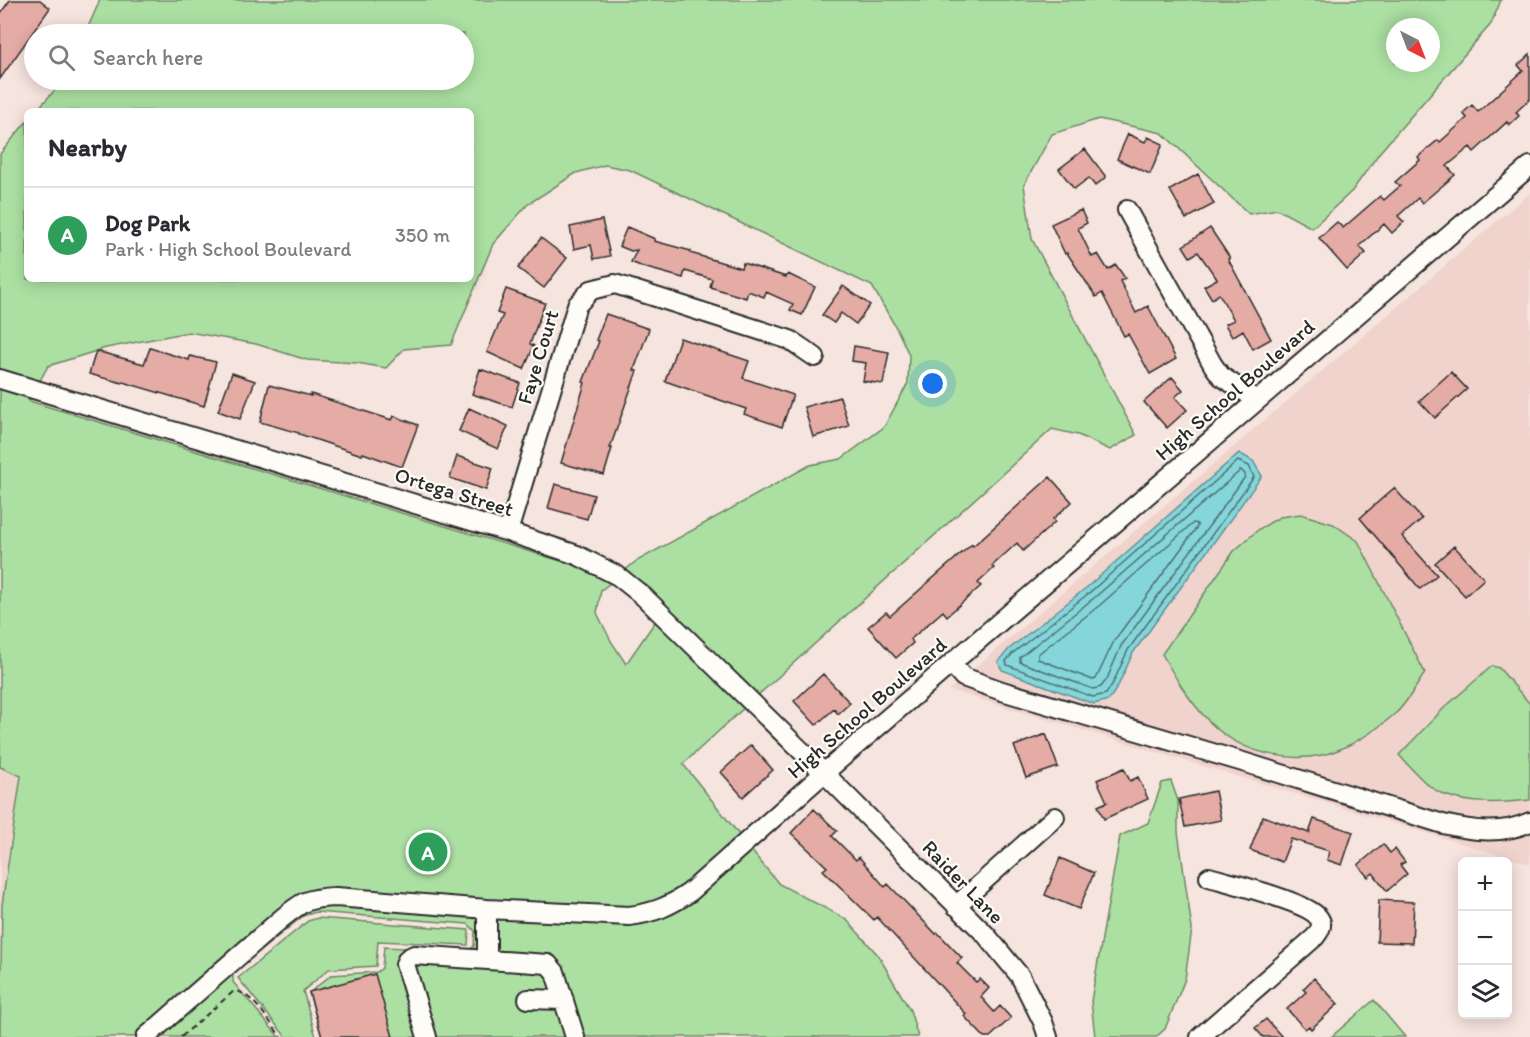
<!DOCTYPE html>
<meta charset="utf-8">
<style>
:root{--surface:#fff;--page:#f7f7f7;--text:#2b2b33;--muted:#7c7c81;--line:#e1e1e2;--accent:#2b2b2b}
body{margin:0;font-family:Itim,sans-serif;background:var(--page);color:var(--text)}
.controls{position:absolute;right:18px;bottom:18px;display:grid;overflow:hidden;border-radius:9px;box-shadow:0 3px 15px #0003}
.controls button{width:54px;height:54px;display:grid;place-items:center;padding:0;border:0;border-bottom:2px solid var(--line);background:var(--surface);color:var(--text);font:30px sans-serif}
.compass{position:absolute;left:1386px;top:18px;width:54px;height:54px;border-radius:50%;background:var(--surface);box-shadow:0 3px 15px #0003;rotate:138deg}
.you{position:absolute;left:933px;top:384px;width:21px;height:21px;margin:-15px;border:4px solid #fff;border-radius:50%;background:#1a73e8;box-shadow:0 0 0 9px #1a73e833}
.badge{display:grid;place-items:center;width:39px;height:39px;border-radius:50%;background:var(--accent);color:#fff;font-size:20px;font-weight:700}
.pin{position:absolute;translate:-50% -50%;border:3px solid #fff;box-shadow:0 2px 6px #0006}
.list{margin:0;padding:0;list-style:none}
h2{display:flex;justify-content:space-between;align-items:center;height:78px;margin:0;padding:0 24px;font-size:26px}
h2 small{font-size:20px;font-weight:400;color:var(--muted)}
.list li{display:grid;grid-template-columns:39px 1fr auto;gap:18px;align-items:center;box-sizing:border-box;height:96px;padding:0 24px;border-top:2px solid var(--line)}
.list b{display:block;font-size:22px;white-space:nowrap}
.list p{margin:0;font-size:20px;white-space:nowrap;color:var(--muted)}
.list em{font-size:20px;font-style:normal;color:var(--muted)}
.icon{flex:none;width:33px;height:33px;fill:none;stroke:currentColor;stroke-width:2;stroke-linecap:round;stroke-linejoin:round}
.map{position:relative;flex:none;width:1530px;height:1037px;overflow:hidden}
.search{position:absolute;background:var(--surface);box-shadow:0 3px 15px #0003;left:24px;top:24px;width:450px;height:66px;display:flex;align-items:center;gap:15px;box-sizing:border-box;padding:0 21px;border-radius:33px;color:var(--muted);font-size:22px}
.panel{position:absolute;background:var(--surface);box-shadow:0 3px 15px #0003;left:24px;top:108px;width:450px;height:174px;border-radius:9px}
.map>svg:first-child{display:block}
.built{fill:#f1d3cd}
.green{fill:#ace0a2;stroke:#6c8666;stroke-width:1.5;fill-rule:evenodd}
.water{fill:#84d6db;stroke:#609295;stroke-width:1.5}
.lines{fill:none;stroke-linecap:round;stroke-linejoin:round}
.shore{stroke:#4f6f71;stroke-width:1.5}
.building{fill:#e5aba5;stroke:#2b2b2b;stroke-width:1.5}
.minor-casing{stroke:#2b2b2b;stroke-width:22}
.path{stroke:#2b2b2b;stroke-width:2;stroke-dasharray:6 4.5;stroke-linecap:butt}
.minor{stroke:#fdfcf7;stroke-width:18}
.labels{text-anchor:middle;stroke-width:4.5;stroke-linejoin:round;paint-order:stroke}
.street-label{font-size:21px;fill:#2b2b2b;stroke:#fdfcf7}
</style>
<div class="map">
<svg width="1530" height="1037" viewBox="0 0 1530 1037">
<rect width="100%" height="100%" fill="#f6e4de"/>
<filter id="ink" filterUnits="userSpaceOnUse"><feTurbulence type="fractalNoise" baseFrequency=".0167" numOctaves="2"/><feDisplacementMap in="SourceGraphic" scale="12" xChannelSelector="R" yChannelSelector="G"/><feConvolveMatrix kernelMatrix="1 2 1 2 8 2 1 2 1" color-interpolation-filters="sRGB"/></filter>
<g filter="url(#ink)">
<path class="built" d="M1530 193V864L949 690Z
M0 767 21 775 2 905 0 975Z"/>
<path class="green" d="M100 0H1501L1491 24 1380 152 1352 191 1312 228 1277 209 1249 214 1162 133 1099 119 1052 134 1024 185 1032 239 1136 435 1110 450 1078 435 1052 429 756 697 623 572 635 562 810 465 841 459 884 427 908 383 909 355 898 331 872 286 630 170 605 165 576 173 528 204 493 244 451 345 404 349 386 368 357 363 307 360 256 344 189 332 106 348 48 366 38 384 0 372V154L27 121V279H471V111H36L64 80H464V34H85ZM1395 27H1431V63H1395Z
M0 386 31 396 29 401 591 570 613 581 601 590 597 613 611 641 626 664 657 619 746 706 683 764 741 837 668 898 628 909 335 890 276 913 134 1037H0L2 905 21 776 0 767Z
M1301 514 1333 524 1358 541 1425 673C1416 686 1407 703 1396 713 1379 728 1358 742 1338 750 1299 766 1247 755 1216 728 1193 707 1177 681 1162 654L1234 551 1259 529 1280 517Z
M1492 666 1499 668 1530 704V800C1503 803 1471 805 1445 795 1427 788 1412 769 1399 755L1444 708Z
M1171 781 1178 801V832L1192 929 1185 979 1165 1029 1156 1037H1095L1091 1001 1120 836 1148 823 1162 783Z
M750 849 779 884 846 919 878 955 910 1010 918 1037H322L309 993 331 975 377 972 382 968 384 947 469 951 474 946 475 931 468 924 316 912 303 916 233 973V982L279 1037H157L286 925 315 905 336 904 631 924 656 920 676 911Z
M318 918 469 930 468 945 378 941 376 966 329 969 303 991 316 1037H286L238 978 308 921Z
M1374 1000 1405 1037H1331Z"/>
<path class="water" d="M1239 453 1253 461 1262 476 1133 653 1118 686 1109 700 1094 704 1002 670 998 662 1009 649 1086 588Z"/>
<g class="lines">
<path class="shore" d="M1238 461 1249 466 1254 477 1128 650 1113 683 1106 694 1093 697 1007 665 1006 661 1013 653 1089 593Z
M1241 470 1245 474V477L1121 646 1107 679 1101 687 1093 689 1020 662V657L1094 598Z
M1193 523 1197 524V527L1114 641 1096 679 1093 680 1038 659V654L1100 605Z"/>
</g>
<path class="building" d="M10 0H40L50 8 0 79V14Z
M1530 54V99L1516 112 1519 116 1509 125 1507 122 1474 152 1470 147 1447 166 1455 175 1422 203 1418 198 1398 216 1404 222 1392 233 1384 224 1359 246 1366 253 1347 270 1319 238 1337 222 1343 228 1380 196 1384 200 1400 186 1395 182 1420 160 1418 157 1438 140 1440 142 1467 118 1463 113 1472 105 1478 112 1523 71 1518 65Z
M1128 134 1145 142 1148 137 1163 144 1150 174 1117 159Z
M1085 149 1106 177 1095 186 1089 178 1074 189 1059 169Z
M1198 174 1214 204 1186 219 1170 190Z
M1081 210 1087 223 1078 228 1092 257 1098 254 1108 270 1116 265 1125 278 1120 281 1136 313 1148 306 1176 359 1150 374 1128 334 1124 336 1102 293 1096 297 1067 253 1065 254 1051 224Z
M602 220 610 256 594 259 591 245 574 249 570 227Z
M627 227 655 239 654 241 691 251 690 253 741 268 743 263 786 277 788 274 815 287 802 315 790 310 793 304 766 292 764 297 748 291 746 298 710 287 712 279 685 271 683 278 643 267 631 262 637 250 631 251 619 246Z
M1210 228 1230 258 1228 259 1271 339 1253 349 1243 330 1232 337 1225 324 1234 320 1219 294 1212 299 1204 286 1217 279 1198 252 1190 257 1183 246Z
M541 238 567 258 544 288 518 268Z
M843 286 870 305 856 324 841 313 834 323 822 315Z
M506 289 545 303 530 344 534 346 524 369 487 352 503 315 497 313Z
M606 314 649 329 634 370 637 371 610 448H612L604 475 561 463 585 383 583 382 599 341 596 340Z
M680 338 749 361 743 378 793 395 782 427 744 414 746 409 665 381Z
M854 346 889 352 883 384 863 381 866 363 852 361Z
M150 348 189 360 190 356 216 362 204 406 123 382 122 383 89 374 96 351 144 364Z
M480 369 520 383 512 407 472 394Z
M1451 372 1467 389 1435 418 1419 401Z
M232 373 255 381 240 419 218 411Z
M1172 377 1183 390 1175 397 1187 410 1167 428 1144 402Z
M269 385 311 396V394L392 420 394 416 418 425 402 467 363 453 362 455 299 434V433L260 422Z
M840 397 849 426 813 437 804 407Z
M469 408 508 426 498 449 459 431Z
M457 456 493 468 486 490 450 478Z
M1050 477 1072 502 1053 519 1055 522 1023 551 1017 543 992 566 994 568 978 583 981 586 947 616 943 611 911 639 913 643 896 658 868 627 886 612 890 616 972 544 973 546Z
M555 484 594 495 587 519 548 508Z
M1394 488 1422 519 1402 536 1437 575 1420 589 1360 518Z
M1454 546 1484 579 1465 596 1435 563Z
M823 674 850 703 838 714 834 709 816 725 794 701Z
M1046 734 1058 767 1026 778 1014 746Z
M751 745 773 770 743 797 721 772Z
M1124 768 1130 781 1138 777 1148 799 1104 819 1098 806 1107 802 1097 780Z
M1215 791 1221 820 1185 827 1179 799Z
M814 809 837 831 832 836 856 860 859 857 885 887 888 884 936 934 938 933 962 958 957 963 976 982 980 979 989 988 981 997 994 1012 1000 1006 1011 1018 990 1037H984L964 1016 966 1014 877 917 874 920 823 870 827 867 791 833Z
M1263 816 1309 833 1314 819 1353 832 1342 865 1327 860 1329 851 1291 839 1282 862 1250 850Z
M1383 844 1390 853 1395 849 1405 862 1400 865 1407 874 1387 891 1373 873 1368 877 1358 865Z
M1060 858 1094 873 1079 909 1045 895Z
M1379 900 1414 902 1412 943 1377 942Z
M375 974 393 1037H322L309 992Z
M1314 978 1338 1004 1311 1029 1309 1026 1305 1029 1287 1009 1306 992 1303 989Z
M1266 1019 1282 1037H1263L1255 1028Z"/>
<g class="lines">
<g class="minor-casing">
<path id="minor" d="M1127 210 1213 365 1221 376 1257 400
M0 379 508 532 577 555 618 576 643 596 824 773 986 935 1020 976 1043 1022 1048 1037
M508 532 577 305 591 290 615 284 790 340 815 357
M952 664 963 677 1002 691 1243 762 1443 824C1473 831 1502 835 1530 822
M956 906 1055 817
M487 909V960
M528 999 564 1000
M146 1037 281 919C303 901 307 898 336 897L487 909 629 916C654 913 670 906 690 892L824 773 1530 166
M427 1037 405 964 408 958 414 955 548 964 555 972 575 1037
M1200 1037 1315 937C1320 931 1324 924 1318 917 1307 902 1230 883 1209 877"/>
</g>
<path class="path" d="M181 1037 234 991C251 991 271 1024 281 1037"/>
<use href="#minor" class="minor"/>
</g>
</g>
<g class="labels">
<g class="street-label">
<text transform="translate(538 357) rotate(-73)" y="7">Faye Court</text>
<text transform="translate(1235 390) rotate(-41)" y="7">High School Boulevard</text>
<text transform="translate(454 492) rotate(17)" y="7">Ortega Street</text>
<text transform="translate(867 708) rotate(-41)" y="7">High School Boulevard</text>
<text transform="translate(963 882) rotate(46)" y="7">Raider Lane</text>
</g>
</g>
</svg>
<div class="controls">
<button>+</button>
<button>−</button>
<button><svg class="icon" aria-label="layers" viewBox="0 0 24 24"><path d="M12 4l9 5-9 5-9-5zM3 14l9 5 9-5"/></svg></button>
</div>
<svg class="compass" viewBox="-18 -18 36 36"><path d="M0-13l5 13h-10z" fill="#e53935"/><path d="M0 13l5-13h-10z" fill="#7c7c81"/></svg>
<div class="you"></div>
<div class="pin badge" style="left:428px;top:852px;background:#2e9e5b">A</div>
<div class="search"><svg class="icon" aria-label="search" viewBox="0 0 24 24"><circle cx="10" cy="10" r="6"/><path d="M15 15l6 6"/></svg>Search here</div>
<section class="panel">
<h2>Nearby<small></small></h2>
<ul class="list">
<li><span class="badge" style="background:#2e9e5b">A</span><div><b>Dog Park</b><p>Park · High School Boulevard</p></div><em>350 m</em></li>
</ul>
</section>
</div>
